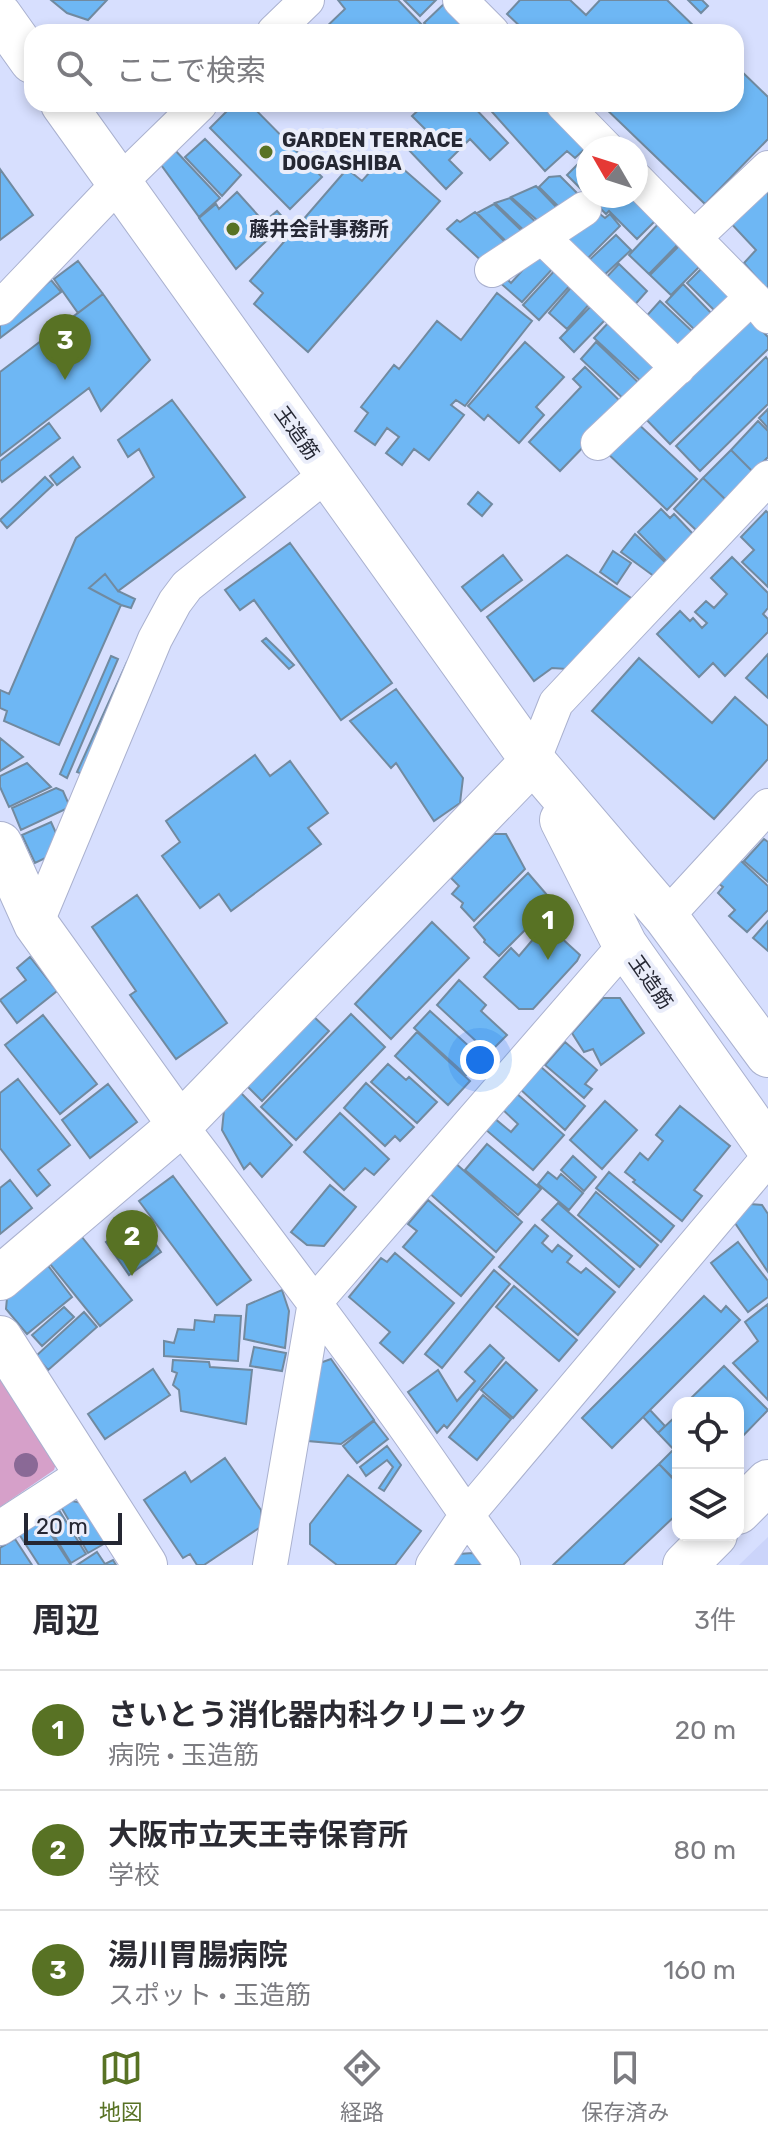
<!DOCTYPE html>
<html lang="ja">
<meta charset="utf-8">
<style>
:root{--surface:#fff;--page:#f7f7f7;--text:#2b2b33;--muted:#7c7c81;--line:#e1e1e2;--accent:#587224}
body{margin:0;font-family:Rubik,"Noto Sans JP",sans-serif;background:var(--page);color:var(--text)}
.controls{position:absolute;right:24px;bottom:24px;display:grid;overflow:hidden;border-radius:16px;box-shadow:0 4px 12px #0003}
.controls button{width:72px;height:72px;display:grid;place-items:center;padding:0;border:0;border-bottom:2px solid var(--line);background:var(--surface);color:var(--text);font:40px sans-serif}
.compass{position:absolute;left:576px;top:136px;width:72px;height:72px;border-radius:50%;background:var(--surface);box-shadow:0 4px 12px #0003;rotate:309deg}
.scale{position:absolute;left:24px;bottom:20px;width:98px;box-sizing:border-box;padding-left:8px;border:4px solid #252733;border-top:0;font-size:22px;line-height:28px;white-space:nowrap;color:#252733;-webkit-text-stroke:6px #eaedfa;paint-order:stroke}
.you{position:absolute;left:480px;top:1060px;width:28px;height:28px;margin:-20px;border:6px solid #fff;border-radius:50%;background:#1a73e8;box-shadow:0 0 0 12px #1a73e833}
.badge{display:grid;place-items:center;width:52px;height:52px;border-radius:50%;background:var(--accent);color:#fff;font-size:26px;font-weight:700}
.pin{position:absolute;translate:-50% -66px;filter:drop-shadow(0 2px 4px #0008)}
.pin::after{content:'';position:absolute;top:42px;width:28px;height:24px;background:inherit;clip-path:polygon(0 0,100% 0,50% 100%)}
.list{margin:0;padding:0;list-style:none}
h2{display:flex;justify-content:space-between;align-items:center;height:104px;margin:0;padding:0 32px;font-size:34px}
h2 small{font-size:26px;font-weight:400;color:var(--muted)}
.list li{display:grid;grid-template-columns:52px 1fr auto;gap:24px;align-items:center;box-sizing:border-box;height:120px;padding:0 32px;border-top:2px solid var(--line)}
.list b{display:block;font-size:30px;white-space:nowrap}
.list p{margin:0;font-size:26px;white-space:nowrap;color:var(--muted)}
.list em{font-size:26px;font-style:normal;color:var(--muted)}
.icon{flex:none;width:44px;height:44px;fill:none;stroke:currentColor;stroke-width:2;stroke-linecap:round;stroke-linejoin:round}
.map{position:relative;flex:none;width:768px;height:1565px;overflow:hidden}
.search{position:absolute;background:var(--surface);box-shadow:0 4px 12px #0003;left:24px;right:24px;top:24px;height:88px;display:flex;align-items:center;gap:20px;box-sizing:border-box;padding:0 28px;border-radius:24px;color:var(--muted);font-size:30px}
.sheet{height:464px;background:var(--surface)}
nav{display:flex;justify-content:space-around;align-items:center;box-sizing:border-box;height:112px;border-top:2px solid var(--line);background:var(--surface);font-size:22px;color:var(--muted)}
nav a{display:grid;justify-items:center;gap:4px}
nav .on{color:var(--accent)}
.map>svg:first-child{display:block}
.built{fill:#cbd4fa}
.green{fill:#d6a0c9}
.building{fill:#6eb7f4;stroke:#718aa0;stroke-width:2}
.lines{fill:none;stroke-linecap:round;stroke-linejoin:round}
.street-casing{stroke:#aab1cf;stroke-width:36}
.secondary-casing{stroke:#aab1cf;stroke-width:46}
.street{stroke:#fff;stroke-width:34}
.secondary{stroke:#fff;stroke-width:44}
.tree{fill:#8a6996}
.poi-dot{fill:#587224;stroke:#eaedfa;stroke-width:3}
.labels{text-anchor:middle;stroke-width:8;stroke-linejoin:round;paint-order:stroke}
.poi-label{font-size:20px;font-weight:bold;fill:#252733;stroke:#eaedfa;text-anchor:start}
.street-label{font-size:20px;fill:#252733;stroke:#eaedfa}
</style>
<div class="map">
<svg width="768" height="1565" viewBox="0 0 768 1565">
<rect width="100%" height="100%" fill="#d7dffe"/>
<path class="built" d="M768 1537V1565H739Z"/>
<path class="green" d="M0 1370 57 1460 54 1470 0 1507Z"/>
<path class="building" d="M51 0H107L88 20 67 13Z
M338 0H398L424 27 418 32H321L345 9Z
M404 0H436L420 16Z
M520 0H570L586 15 600 0H667L700 32H526L507 14Z
M688 0H702L708 6 701 13Z
M447 1 477 32H430L432 30 424 23Z
M736 66 768 97V139L705 204 601 104H736Z
M234 104H250L322 177 290 209 210 128Z
M425 104H471L508 143 490 160 470 139 449 160 462 173 446 189 407 148 426 130 412 116Z
M485 104H553L589 145 575 158 567 151 545 171Z
M205 139 241 175 222 196 185 157Z
M173 148 220 198 199 217 159 162Z
M386 154 440 201 308 352 254 304 263 293 250 281 347 169 362 181Z
M588 154V196L567 175Z
M0 169 33 215 0 240Z
M768 173V291L744 263 756 250 726 218Z
M560 176 584 200 568 216 539 187 549 177Z
M536 186 561 212 546 228 511 197Z
M237 192 264 222 277 211 287 222 236 269 199 218 216 204 219 209Z
M588 196H636L660 216 637 239 609 211 606 214Z
M510 198 540 226 531 237 495 203Z
M494 204 527 236 515 250 477 213Z
M596 211 605 218 610 214 620 226 583 263 559 240Z
M475 212 512 249 487 266 447 229 457 220 460 222Z
M663 219 683 239 649 274 629 255Z
M616 235 631 250 600 279 585 264Z
M685 240 706 260 671 295 650 275Z
M539 252 555 266 522 302 498 281 503 275 511 283Z
M78 261 103 294 78 313 54 279Z
M619 264 647 291 631 309 602 282Z
M706 264 737 294 718 314 687 283Z
M557 268 573 282 539 320 523 305Z
M51 280 61 292 0 338V324Z
M574 284 593 300 567 329 549 313Z
M683 284 714 316 698 333 666 302Z
M497 293 532 321 465 406 456 400 451 405 464 415 429 460 414 449 402 465 386 453 399 437 387 428 375 445 355 431 368 413 361 407 394 365 399 369 437 321 461 340Z
M103 294 150 360 101 411 89 388 0 456V372Z
M660 301 694 333 676 351 643 320Z
M592 305 606 319 574 352 560 338Z
M745 313 768 337V349L670 444 641 414Z
M611 320 662 366 645 385 594 338Z
M525 342 564 377 536 407 544 415 519 443 488 415 484 420 468 406Z
M596 342 643 387 628 403 581 359Z
M766 357 768 360V404L700 471 676 446Z
M585 367 624 405 560 471 529 442 581 387 573 379Z
M172 400 245 497 118 591 105 574 89 588 121 605 59 745 4 721 7 711 0 708V690L9 694 76 538 154 477 139 449 128 457 118 440Z
M768 409V428L759 418Z
M634 420 697 479 667 510 605 451Z
M758 421 768 431V457L753 472 731 450Z
M49 423 60 438 2 482 0 479V461Z
M731 450 753 472 726 500 703 478Z
M73 457 80 467 57 485 50 476Z
M45 477 53 485 7 528 0 520Z
M703 478 726 500 697 531 674 509Z
M478 492 492 504 482 516 468 504Z
M661 509 670 518 674 514 694 535 667 562 638 532Z
M766 511 768 513V587L742 562 754 550 741 537Z
M635 534 667 564 655 577 621 552Z
M290 543 392 683 341 720 254 600 240 610 225 590Z
M613 551 631 563 617 584 600 572Z
M503 555 522 580 481 611 462 587Z
M567 555 634 600 567 669 552 668 534 681 487 617Z
M732 557 768 593V608L763 614 768 619V632L725 676 713 663 699 677 657 634 680 611 690 621 693 618 702 628 707 623 695 612 706 601 714 608 727 594 711 578Z
M105 574 118 591 135 599 131 608 121 605 89 588Z
M266 638 294 665 289 669 262 641Z
M768 654V698L746 678Z
M111 656 118 659 67 778 60 774Z
M639 658 712 723 735 697 768 726V759L714 819 592 711Z
M127 662 134 665 85 775 77 772Z
M396 689 463 778 460 803 434 821 396 763 391 768 350 721Z
M0 738 23 757 0 771Z
M255 755 270 776 290 761 328 813 308 828 321 844 231 911 219 894 200 908 162 856 180 842 166 821Z
M27 763 51 787 9 807 0 787V776Z
M56 788 63 791 70 807 21 830 12 808Z
M51 822 61 844 58 852 35 863 22 835Z
M494 834H506L525 869 474 921 461 907 463 903 452 894 459 886 451 878Z
M764 839 768 842V882L744 861Z
M740 860 768 886V910L747 932 729 916 735 910 718 893 723 887 718 883Z
M528 873 553 902 499 956 484 942 485 940 474 927Z
M137 895 227 1023 176 1059 130 995 136 991 92 927Z
M768 921V951L753 938Z
M432 922 469 958 391 1039 355 1004Z
M546 924 580 955 577 961 533 1009H519L484 977 511 948 519 956Z
M30 957 57 991 17 1023 0 1000 26 980 17 968Z
M459 980 486 1005 481 1011 507 1035 489 1053 437 1005Z
M603 998H620L644 1033 601 1065 593 1049 584 1052 572 1033Z
M430 1011 482 1058 466 1075 414 1028Z
M351 1014 385 1047 296 1140 261 1107Z
M43 1015 97 1084 60 1114 5 1045Z
M312 1015 329 1031 262 1101 245 1084Z
M417 1032 470 1081 448 1105 395 1056Z
M565 1042 597 1070 585 1084 592 1089 584 1098 545 1065Z
M388 1064 406 1080 409 1077 437 1102 417 1123 371 1082Z
M541 1067 585 1106 565 1130 521 1090Z
M18 1079 70 1145 38 1170 50 1185 37 1196 0 1148V1093Z
M366 1083 414 1127 400 1141 395 1136 385 1146 344 1108Z
M108 1084 137 1122 90 1158 62 1120Z
M241 1093 292 1145 262 1177 250 1163 244 1169 222 1130 224 1110Z
M516 1093 564 1135 533 1170 485 1129 494 1118 511 1132 518 1124 502 1109Z
M605 1101 637 1130 602 1169 570 1140Z
M680 1106 730 1146 694 1190 702 1196 682 1221 633 1182 635 1180 625 1172 640 1153 648 1160 663 1141 656 1135Z
M340 1113 389 1159 374 1175 365 1168 344 1190 304 1152Z
M487 1144 541 1189 518 1215 465 1170Z
M573 1156 596 1177 584 1191 561 1170Z
M454 1162 522 1222 496 1252 428 1192Z
M548 1172 557 1179 561 1174 583 1193 569 1210 538 1184Z
M609 1172 674 1226 661 1242 596 1188Z
M173 1176 251 1280 217 1305 139 1201Z
M10 1180 32 1208 0 1234V1188Z
M330 1185 356 1207 324 1246 307 1245 291 1232Z
M596 1192 658 1245 640 1267 578 1215Z
M428 1200 494 1257 461 1296 403 1247 417 1231 408 1224Z
M558 1203 634 1269 619 1287 542 1220Z
M750 1204 762 1205 768 1214V1272L735 1223Z
M139 1220 161 1252 129 1275 106 1242Z
M535 1225 548 1236 542 1243 552 1252 558 1245 572 1256 567 1262 581 1273 586 1268 615 1292 578 1335 499 1267Z
M78 1232 132 1300 100 1326 46 1259Z
M738 1242 768 1281V1297L748 1312 711 1263Z
M395 1253 454 1303 403 1363 380 1343 390 1332 349 1297 381 1258 387 1262Z
M43 1259 72 1297 27 1334 6 1309 8 1287Z
M494 1270 510 1284 442 1368 425 1354Z
M514 1286 577 1340 559 1361 496 1307Z
M282 1290 289 1311 285 1348 244 1339 247 1305Z
M704 1296 721 1312 726 1306 740 1320 612 1448 582 1418Z
M768 1304V1400L733 1363 758 1341 745 1322Z
M64 1307 74 1317 42 1346 32 1335Z
M84 1312 97 1327 48 1370 36 1356Z
M215 1315 241 1316 238 1361 164 1356V1341L174 1343 178 1329 194 1330 195 1320 214 1322Z
M490 1345 504 1358 447 1428 444 1425 437 1433 408 1392 438 1370 457 1401 475 1381 465 1372Z
M254 1347 286 1353 282 1371 250 1366Z
M331 1359 374 1420 341 1444 308 1441 317 1364Z
M173 1360 209 1362 210 1367 252 1370 246 1424 181 1411 179 1390 173 1385 177 1373 172 1371Z
M506 1362 537 1390 513 1418 481 1390Z
M724 1366 768 1410 738 1441V1403H690L688 1401Z
M153 1369 170 1395 105 1439 88 1414Z
M483 1395 511 1419 477 1460 449 1437Z
M650 1410 665 1426 658 1433 643 1417Z
M678 1414V1454L658 1433Z
M374 1421 388 1439 357 1463 343 1446Z
M387 1446 401 1465 384 1491 379 1488 393 1467 387 1460 366 1476 360 1467Z
M674 1449 678 1454V1471L672 1477 659 1464Z
M225 1458 261 1510 262 1526 204 1565H197L190 1554 183 1558 144 1500 185 1472 191 1482Z
M659 1464 678 1484V1513L623 1565H553Z
M348 1475 421 1531 395 1565H337L310 1544V1524Z
M72 1501 87 1504 109 1541 88 1553 61 1507Z
M59 1510 86 1554 71 1563 44 1519Z
M41 1519 71 1565H39L19 1534Z
M15 1539 32 1565H0V1548Z
M97 1552 105 1564 113 1560 116 1565H77Z
M473 1553 482 1565H449L458 1554Z"/>
<g class="lines">
<g class="street-casing">
<path id="street" d="M460 0 492 32
M274 32 307 0
M563 104 606 148
M636 179 755 300 768 316
M542 237 678 368
M694 238 768 168
M492 270 584 209
M0 308 119 183 200 104
M598 443 752 297
M533 761 556 703 768 478
M666 917 768 806
M36 924 155 639 175 602 187 586 327 474
M180 1125C251 1218 322 1312 391 1407 429 1459 464 1513 503 1565
M0 1528 86 1472
M270 1565 315 1302 625 945
M433 1565 466 1516 768 1158"/>
</g>
<g class="secondary-casing">
<path id="secondary" d="M0 16 32 61
M63 104 533 761 666 917 768 1055
M562 820 625 945 768 1147
M0 844 36 924 180 1125
M0 1278 180 1125 533 761
M0 1338 145 1565
M738 1512 768 1482
M685 1565 715 1535"/>
</g>
<use href="#street" class="street"/>
<use href="#secondary" class="secondary"/>
</g>
<circle class="tree" cx="26" cy="1465" r="12"/>
<g class="poi-dot">
<circle cx="266" cy="152" r="8"/>
<circle cx="233" cy="229" r="8"/>
</g>
<g class="labels">
<g class="poi-label">
<text x="282" y="147">GARDEN TERRACE<tspan x="282" dy="23">DOGASHIBA</tspan></text>
<text x="249" y="236">藤井会計事務所</text>
</g>
<g class="street-label">
<text transform="translate(297 433) rotate(54)" y="7">玉造筋</text>
<text transform="translate(651 982) rotate(55)" y="7">玉造筋</text>
</g>
</g>
</svg>
<div class="controls">
<button><svg class="icon" aria-label="locate" viewBox="0 0 24 24"><circle cx="12" cy="12" r="6"/><path d="M12 2v4M12 18v4M2 12h4M18 12h4"/></svg></button>
<button><svg class="icon" aria-label="layers" viewBox="0 0 24 24"><path d="M12 4l9 5-9 5-9-5zM3 14l9 5 9-5"/></svg></button>
</div>
<svg class="compass" viewBox="-18 -18 36 36"><path d="M0-13l5 13h-10z" fill="#e53935"/><path d="M0 13l5-13h-10z" fill="#7c7c81"/></svg>
<div class="scale">20 m</div>
<div class="you"></div>
<div class="pin badge" style="left:548px;top:960px">1</div>
<div class="pin badge" style="left:132px;top:1276px">2</div>
<div class="pin badge" style="left:65px;top:380px">3</div>
<div class="search"><svg class="icon" aria-label="search" viewBox="0 0 24 24"><circle cx="10" cy="10" r="6"/><path d="M15 15l6 6"/></svg>ここで検索</div>
</div>
<section class="sheet">
<h2>周辺<small>3件</small></h2>
<ul class="list">
<li><span class="badge">1</span><div><b>さいとう消化器内科クリニック</b><p>病院 · 玉造筋</p></div><em>20 m</em></li>
<li><span class="badge">2</span><div><b>大阪市立天王寺保育所</b><p>学校</p></div><em>80 m</em></li>
<li><span class="badge">3</span><div><b>湯川胃腸病院</b><p>スポット · 玉造筋</p></div><em>160 m</em></li>
</ul>
</section>
<nav>
<a class="on"><svg class="icon" aria-label="map" viewBox="0 0 24 24"><path d="M3 6l6-2 6 2 6-2v14l-6 2-6-2-6 2zM9 4v14M15 6v14"/></svg>地図</a>
<a><svg class="icon" aria-label="directions" viewBox="0 0 24 24"><path d="M12 3l9 9-9 9-9-9zM9 14v-3h6M13 9l2 2-2 2"/></svg>経路</a>
<a><svg class="icon" aria-label="saved" viewBox="0 0 24 24"><path d="M7 4h10v16l-5-4-5 4z"/></svg>保存済み</a>
</nav>
